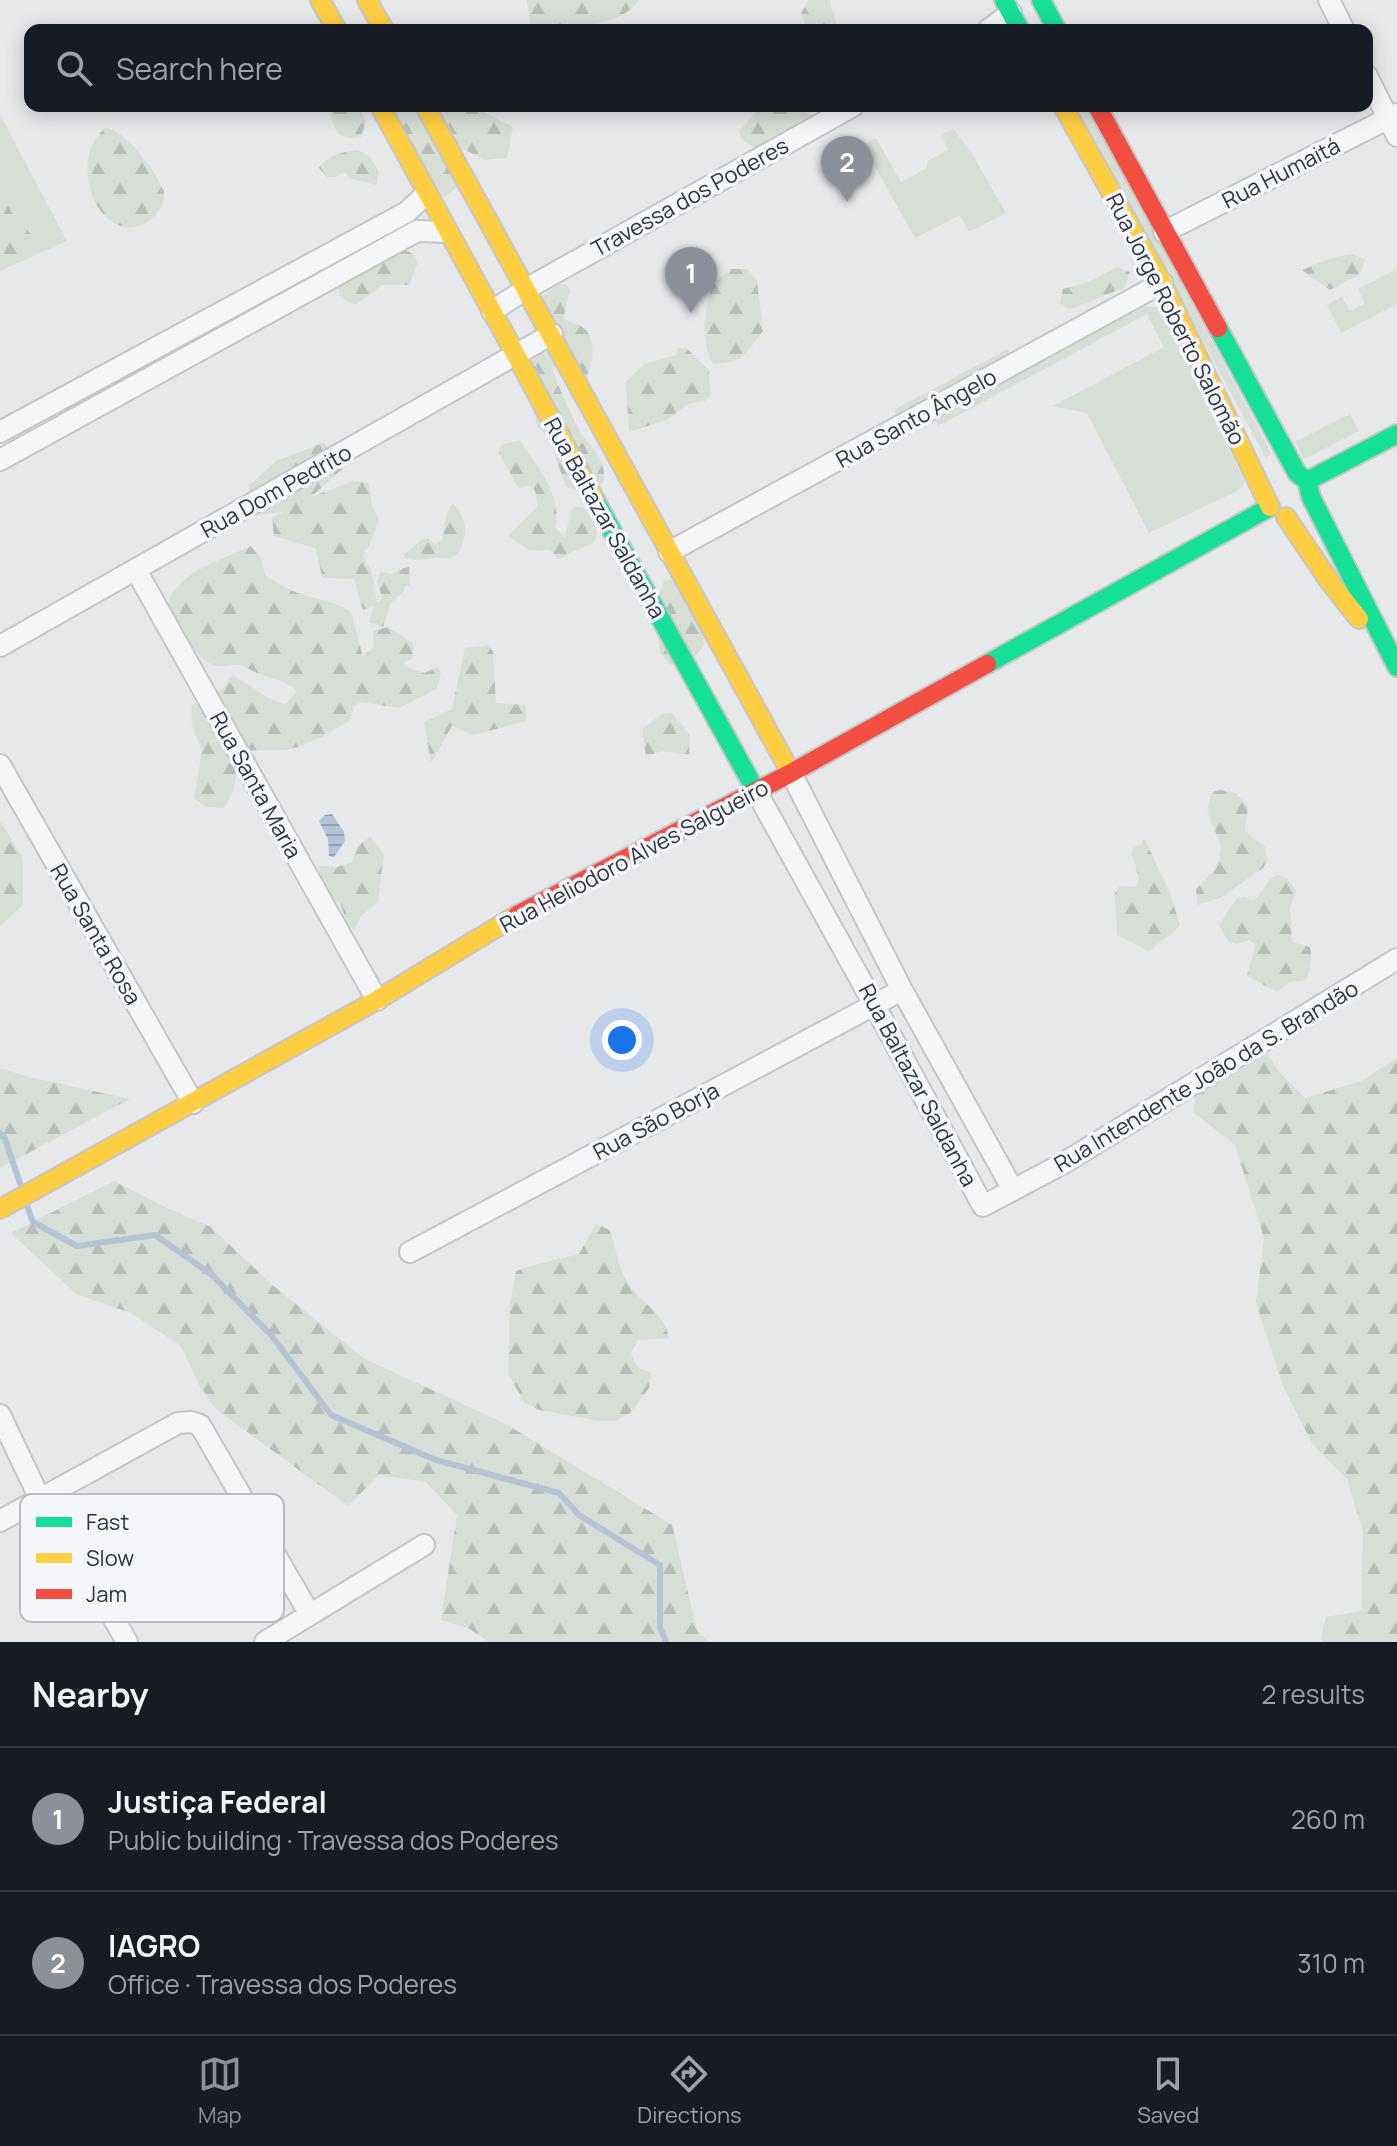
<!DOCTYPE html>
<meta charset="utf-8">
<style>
:root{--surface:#171b24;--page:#20242c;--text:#f1f3f6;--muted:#9ea1a6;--line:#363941;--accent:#8c9099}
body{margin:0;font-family:Manrope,sans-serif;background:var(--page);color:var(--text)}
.you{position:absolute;left:622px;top:1040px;width:28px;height:28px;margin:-20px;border:6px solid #fff;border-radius:50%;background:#1a73e8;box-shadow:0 0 0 12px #1a73e833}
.badge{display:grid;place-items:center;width:52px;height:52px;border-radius:50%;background:var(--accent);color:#fff;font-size:26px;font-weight:700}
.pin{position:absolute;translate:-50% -66px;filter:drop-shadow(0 2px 4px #0008)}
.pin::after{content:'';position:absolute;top:42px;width:28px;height:24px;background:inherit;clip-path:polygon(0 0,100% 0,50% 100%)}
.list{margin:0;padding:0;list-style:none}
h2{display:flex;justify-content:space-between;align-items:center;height:104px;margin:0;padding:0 32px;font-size:34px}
h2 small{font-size:26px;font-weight:400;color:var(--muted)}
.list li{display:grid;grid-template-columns:52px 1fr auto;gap:24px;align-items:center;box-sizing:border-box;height:144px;padding:0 32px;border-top:2px solid var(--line)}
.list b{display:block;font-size:30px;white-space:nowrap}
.list p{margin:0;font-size:26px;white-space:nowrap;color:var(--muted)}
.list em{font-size:26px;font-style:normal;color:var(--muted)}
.icon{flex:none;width:44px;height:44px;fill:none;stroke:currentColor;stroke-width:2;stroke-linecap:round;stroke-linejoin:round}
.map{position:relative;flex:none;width:1397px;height:1642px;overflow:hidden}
.search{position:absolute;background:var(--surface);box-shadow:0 4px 20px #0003;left:24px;right:24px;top:24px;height:88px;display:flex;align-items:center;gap:20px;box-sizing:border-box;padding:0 28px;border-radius:16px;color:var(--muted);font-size:30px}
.sheet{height:392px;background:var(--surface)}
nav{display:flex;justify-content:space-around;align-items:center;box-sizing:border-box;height:112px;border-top:2px solid var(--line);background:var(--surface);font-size:22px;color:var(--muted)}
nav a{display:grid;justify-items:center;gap:4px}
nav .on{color:var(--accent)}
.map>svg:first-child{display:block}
.green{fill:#d6ded6}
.forest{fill:url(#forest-firs)}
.water{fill:url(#water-rules)}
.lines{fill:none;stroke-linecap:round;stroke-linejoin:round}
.stream{stroke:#b4c4d5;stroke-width:6}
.street-casing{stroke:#c4c6c8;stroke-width:24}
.fast-casing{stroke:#c4c6c8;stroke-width:22}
.slow-casing{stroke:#c4c6c8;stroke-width:22}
.jam-casing{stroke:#c4c6c8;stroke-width:22}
.street{stroke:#f5f6f7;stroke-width:20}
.fast{stroke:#16e098;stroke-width:18}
.slow{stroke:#ffcf43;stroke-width:18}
.jam{stroke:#f24e42;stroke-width:18}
.labels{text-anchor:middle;stroke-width:7;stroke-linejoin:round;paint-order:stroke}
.street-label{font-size:22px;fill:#2b3445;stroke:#f4f6f9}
.key{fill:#f4f6f9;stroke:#b8bcc3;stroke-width:2}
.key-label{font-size:22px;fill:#2b3445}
</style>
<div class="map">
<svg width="1397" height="1642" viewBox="0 0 1397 1642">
<defs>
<pattern id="forest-firs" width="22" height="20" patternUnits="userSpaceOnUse" patternTransform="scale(2)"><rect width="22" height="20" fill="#d6ded6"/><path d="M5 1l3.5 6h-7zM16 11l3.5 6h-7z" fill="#b8bfb9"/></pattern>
<pattern id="water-rules" width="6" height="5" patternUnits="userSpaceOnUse" patternTransform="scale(2)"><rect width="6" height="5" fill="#b4c4d5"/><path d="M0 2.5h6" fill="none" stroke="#93a0af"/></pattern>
</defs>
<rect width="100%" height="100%" fill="#e6e8ea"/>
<path class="green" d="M1076 106H1086L1272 454 1266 458Z
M0 115 67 241 42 252C31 234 4 209 0 190 0 172 0 135 0 115Z
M953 129 971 152 1006 213 969 232 960 215 915 238 863 145 876 138 901 182 927 168 928 161 948 150 941 135Z
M1397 269V304L1341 333 1327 305 1342 297 1350 311 1365 303 1358 289Z
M1144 306 1162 308 1244 481 1243 487 1237 491 1149 533 1087 413 1053 406 1164 347 1147 314 938 426 935 420Z
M1008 349 1014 362 900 423 894 410Z
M1350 414 1359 431 1304 459 1295 442Z"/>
<path class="forest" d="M527 0H639C621 28 560 30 531 30Z
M809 0H830L838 30H807L801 13Z
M331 106H357L366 121 361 137C337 142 331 127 331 106Z
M381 106H479L478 109 513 127 507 158 485 160 463 149 459 186 444 197Z
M761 106H797L804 112 820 116 772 152C759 148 744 147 739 132Z
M105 128C128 131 156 172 164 192 165 203 160 212 151 219 105 255 62 165 105 128Z
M357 150C369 153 375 163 379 173L376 185 349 178 345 172 335 177H327L319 168C329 154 341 153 357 150Z
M0 191 14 216 30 233 42 252 0 271Z
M401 247 414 255 418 262 409 285H382L357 304C345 303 338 297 338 285L377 265 381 258Z
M1350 254 1365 259 1360 274 1330 290 1302 270 1329 259Z
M1117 267 1130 272 1125 287 1074 308H1066L1060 303 1063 289 1089 282Z
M731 269H748L757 282 763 331C747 352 742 365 713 363 700 347 703 298 716 282 720 277 726 273 731 269Z
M565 284 570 290 563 319C570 322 582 325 587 331 597 345 592 369 584 382L551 365C558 387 568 407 578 428 587 445 605 455 604 477 604 482 598 489 596 494L566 487 549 439 537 426 521 351 536 348 547 356 538 299 558 285Z
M678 348H686L709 370 710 395 705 401 688 404 667 420 629 432 626 382 644 364 676 355Z
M519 440C536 463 563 497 555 527L565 538 571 510 574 507 584 508 594 522 597 536 592 543 558 559 550 550 530 551 508 536 538 506 535 491 529 486 518 488 499 453 502 445Z
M323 443 351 461 311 497 354 481 369 483 372 506 379 520 370 544 363 555 371 570 377 603 383 598C380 589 373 581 381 572L393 574 400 569 409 567 410 586 406 585 403 592 390 604 383 627 369 622 374 606 363 610 354 579 323 578 315 548 274 536 272 518 283 512 258 515 248 503 250 485 276 461Z
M452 503C464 515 469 529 462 544 460 547 460 553 456 555 448 560 440 557 431 558 421 559 416 561 405 558L403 554C414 550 417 538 429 539L435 544 442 540 446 516Z
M251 546 261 559 265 575C278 584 292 592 307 596 324 601 336 602 351 612L363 657 374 647 373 631 388 627 413 643V658L404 662 409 668 424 673 438 667 441 674 436 689 399 708 360 702 354 707 348 722C328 733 304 749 281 750 267 751 255 749 241 752 233 774 240 788 223 808L207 807 194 798 202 751 191 721 192 705 223 689 232 675C252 684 264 700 286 704L297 691C284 680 273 679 257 673 252 671 245 666 240 665 228 664 220 670 209 663 191 652 185 628 168 614 169 608 169 601 171 596 184 570 226 558 251 546Z
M679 580 702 614 704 646 693 658 671 665 660 653 655 605 664 581Z
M489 645 493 652 496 703 526 705V721L474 735 452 726 431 763 424 722 452 709 465 648Z
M672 713 690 735 689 755 661 751 646 757 642 729 662 714Z
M1220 790 1236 793 1248 807 1245 831 1265 847 1267 861 1263 868 1220 898 1197 905 1196 889 1214 871 1220 856 1221 847 1207 809 1212 792Z
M0 821 23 858V905L0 926Z
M370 836 384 854 378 902 361 916 354 930 348 926 340 903 320 891 319 866 337 867 352 862 357 847Z
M1144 838 1170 893 1180 926 1149 951 1117 935 1115 893 1120 886 1136 887 1139 879 1132 855 1133 847 1141 845Z
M1279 875 1287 878 1296 891 1290 908 1292 942 1310 947C1313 958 1311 970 1305 980L1290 982 1277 992 1247 976C1249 965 1254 957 1255 944L1249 940 1237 944 1228 941 1219 925 1237 898 1245 897 1252 901C1265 894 1263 879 1279 875Z
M1259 1037 1278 1071 1305 1098 1361 1081 1397 1058V1642H1323L1321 1638 1326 1617 1361 1611 1363 1531 1347 1479 1313 1445 1283 1386 1256 1303 1264 1238 1235 1145 1194 1113 1196 1084Z
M0 1068 29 1077 130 1099 0 1168Z
M114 1181 167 1208 211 1227 271 1284 365 1359 506 1424 672 1525 697 1631 709 1642H489L468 1628 441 1620 457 1515 426 1482 379 1475 348 1506 216 1409 200 1387 181 1346 131 1313 76 1294 11 1233Z
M596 1224 610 1230C616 1249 619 1273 632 1289 646 1307 665 1314 669 1338L638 1340 631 1353 637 1367 651 1373 649 1388 630 1413 615 1421H600L539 1410 525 1403 508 1374 510 1305 516 1271C536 1263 558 1260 579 1254Z"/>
<path class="water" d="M332 814 344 832 345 841 334 857 329 856 328 839 319 821 325 815Z"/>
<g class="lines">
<path class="stream" d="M0 1133 5 1139 22 1189
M26 1203 33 1222 77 1246 155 1235 212 1275 271 1335 331 1415 436 1460 559 1493 579 1515 660 1565V1627L666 1642"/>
<g class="street-casing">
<path id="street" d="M1329 0 1344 30
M988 30 1011 13
M1367 76 1397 136
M1164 232 1397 114
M492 311 526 289 853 106
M0 432 407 212 426 194
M0 460 417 231 447 232
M669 552 1162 283
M136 570 377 1000
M0 646 552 334
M0 765 193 1103
M791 773 902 990 1013 1190
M756 791 875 1006 983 1206 1062 1164 1397 959
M410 1252 902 990
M0 1415 40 1499
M45 1497 127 1642
M0 1521 178 1423 191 1422 200 1425 309 1613
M265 1642 424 1545"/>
</g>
<g class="fast-casing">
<path id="fast" d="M1004 0 1020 30
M1041 0 1057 30
M1218 328 1297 473 1307 481 1311 497 1397 667
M1307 481 1397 434
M595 500 756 791
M987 664 1270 507"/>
</g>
<g class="slow-casing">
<path id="slow" d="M320 0 337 30
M367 0 384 30
M380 106 595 500
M425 106 791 773
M1063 106 1162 283 1270 507
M1286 517 1330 582 1359 619
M0 1209 377 1000 517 915"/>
</g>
<g class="jam-casing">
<path id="jam" d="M1097 106 1218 328
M517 915 791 773 987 664"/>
</g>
<use href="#street" class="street"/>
<use href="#fast" class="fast"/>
<use href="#slow" class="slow"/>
<use href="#jam" class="jam"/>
</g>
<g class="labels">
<g class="street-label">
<text transform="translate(1281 173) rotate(-27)" y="8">Rua Humaitá</text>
<text transform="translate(690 197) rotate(-29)" y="8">Travessa dos Poderes</text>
<text transform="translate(1176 319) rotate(63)" y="8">Rua Jorge Roberto Salomão</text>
<text transform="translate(916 418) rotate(-29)" y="8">Rua Santo Ângelo</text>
<text transform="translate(276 491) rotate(-29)" y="8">Rua Dom Pedrito</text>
<text transform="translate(605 518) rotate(61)" y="8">Rua Baltazar Saldanha</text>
<text transform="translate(256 785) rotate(61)" y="8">Rua Santa Maria</text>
<text transform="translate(634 856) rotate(-28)" y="8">Rua Heliodoro Alves Salgueiro</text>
<text transform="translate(96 934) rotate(60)" y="8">Rua Santa Rosa</text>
<text transform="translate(1206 1076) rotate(-31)" y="8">Rua Intendente João da S. Brandão</text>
<text transform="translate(918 1085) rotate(62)" y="8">Rua Baltazar Saldanha</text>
<text transform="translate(656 1121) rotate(-28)" y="8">Rua São Borja</text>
</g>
</g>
<rect x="20" y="1494" width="264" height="128" rx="12" class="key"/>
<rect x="36" y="1517" width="36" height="10" fill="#16e098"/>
<rect x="36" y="1553" width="36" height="10" fill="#ffcf43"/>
<rect x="36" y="1589" width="36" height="10" fill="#f24e42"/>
<g class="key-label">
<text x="86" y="1530">Fast</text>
<text x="86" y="1566">Slow</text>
<text x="86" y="1602">Jam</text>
</g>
</svg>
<div class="you"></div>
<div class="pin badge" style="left:691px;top:313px">1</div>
<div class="pin badge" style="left:847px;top:202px">2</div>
<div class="search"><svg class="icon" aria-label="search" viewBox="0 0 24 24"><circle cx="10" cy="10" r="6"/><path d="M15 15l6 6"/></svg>Search here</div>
</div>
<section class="sheet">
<h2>Nearby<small>2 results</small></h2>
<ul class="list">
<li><span class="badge">1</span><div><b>Justiça Federal</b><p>Public building · Travessa dos Poderes</p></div><em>260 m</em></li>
<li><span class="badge">2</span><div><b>IAGRO</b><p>Office · Travessa dos Poderes</p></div><em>310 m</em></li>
</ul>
</section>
<nav>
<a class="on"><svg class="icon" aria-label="map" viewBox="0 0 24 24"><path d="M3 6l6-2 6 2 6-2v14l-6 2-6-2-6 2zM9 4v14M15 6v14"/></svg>Map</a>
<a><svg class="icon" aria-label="directions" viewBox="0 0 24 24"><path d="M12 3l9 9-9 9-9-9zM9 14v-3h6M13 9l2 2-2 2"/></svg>Directions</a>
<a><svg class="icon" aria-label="saved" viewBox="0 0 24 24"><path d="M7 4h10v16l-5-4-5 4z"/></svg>Saved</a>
</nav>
